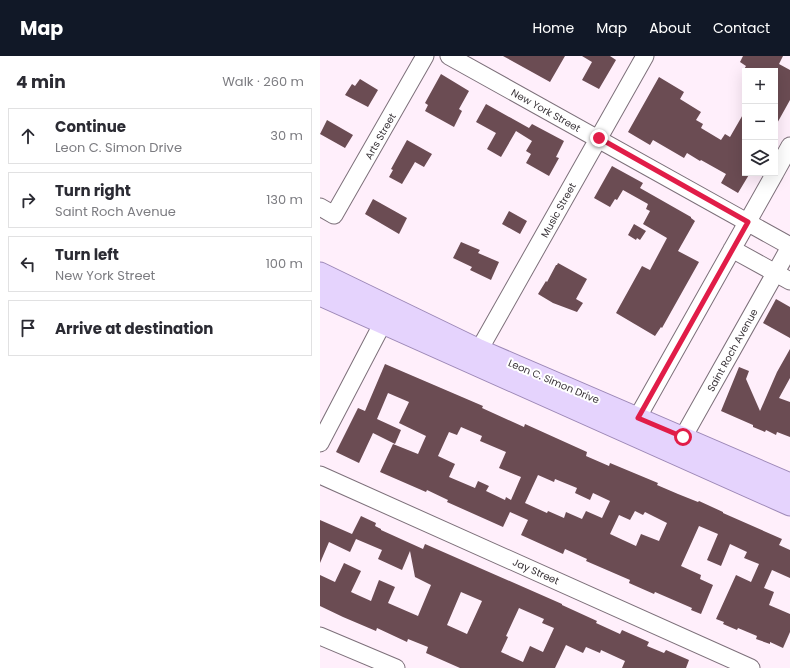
<!DOCTYPE html>
<meta charset="utf-8">
<style>
:root{--surface:#fff;--page:#f2f2f3;--text:#2b2b33;--muted:#7c7c81;--line:#e1e1e2;--accent:#111827}
body{margin:0;font-family:Poppins,sans-serif;background:var(--page);color:var(--text)}
.controls{position:absolute;right:12px;top:12px;display:grid;overflow:hidden;border-radius:0px;box-shadow:0 4px 16px #0002}
.controls button{width:36px;height:36px;display:grid;place-items:center;padding:0;border:0;border-bottom:1px solid var(--line);background:var(--surface);color:var(--text);font:20px sans-serif}
.stop{position:absolute;width:12px;height:12px;margin:-9px;border:3px solid #e11d48;border-radius:50%;background:#fff}
.stop.end{background:#e11d48;border-color:#fff;box-shadow:0 1px 4px #0008}
.list{margin:0;padding:0;list-style:none}
h2{display:flex;justify-content:space-between;align-items:center;height:52px;margin:0;padding:0 16px;font-size:17px}
h2 small{font-size:13px;font-weight:400;color:var(--muted)}
.list li{display:grid;grid-template-columns:26px 1fr auto;gap:12px;align-items:center;box-sizing:border-box;height:56px;margin:0 8px 8px;padding:0 8px;border:1px solid var(--line);border-radius:0px}
.list b{display:block;font-size:15px;white-space:nowrap}
.list p{margin:0;font-size:13px;white-space:nowrap;color:var(--muted)}
.list em{font-size:13px;font-style:normal;color:var(--muted)}
.icon{flex:none;width:22px;height:22px;fill:none;stroke:currentColor;stroke-width:2;stroke-linecap:round;stroke-linejoin:round}
.map{position:relative;flex:none;width:470px;height:612px;overflow:hidden}
header{display:flex;align-items:center;gap:24px;box-sizing:border-box;height:56px;padding:0 20px;background:var(--accent);color:#fff}
header strong{font-size:19px}
nav{display:flex;gap:22px;margin-inline-start:auto;font-size:14px}
main{display:flex}
aside{flex:1;background:var(--surface)}
.map>svg:first-child{display:block}
.building{fill:#6b4c53;fill-rule:evenodd}
.lines{fill:none;stroke-linecap:round;stroke-linejoin:round}
.minor-casing{stroke:#7d707a;stroke-width:19}
.major-casing{stroke:#9d88b7;stroke-width:23}
.minor{stroke:#fff;stroke-width:17}
.major{stroke:#e5d3fd;stroke-width:21}
.route{stroke:#e11d48;stroke-width:5}
.labels{text-anchor:middle;stroke-width:4;stroke-linejoin:round;paint-order:stroke}
.street-label{font-size:10px;fill:#393338;stroke:#fff}
</style>
<header>
<strong>Map</strong>
<nav><a>Home</a><a>Map</a><a>About</a><a>Contact</a></nav>
</header>
<main>
<aside>
<h2>4 min<small>Walk · 260 m</small></h2>
<ul class="list">
<li><svg class="icon" aria-label="ahead" viewBox="0 0 24 24"><path d="M12 20V5M6 11l6-6 6 6"/></svg><div><b>Continue</b><p>Leon C. Simon Drive</p></div><em>30 m</em></li>
<li><svg class="icon" aria-label="right" viewBox="0 0 24 24"><path d="M7 20v-9h11M14 6l5 5-5 5"/></svg><div><b>Turn right</b><p>Saint Roch Avenue</p></div><em>130 m</em></li>
<li><svg class="icon" aria-label="left" viewBox="0 0 24 24"><path d="M17 20v-9H6M10 6l-5 5 5 5"/></svg><div><b>Turn left</b><p>New York Street</p></div><em>100 m</em></li>
<li><svg class="icon" aria-label="arrive" viewBox="0 0 24 24"><path d="M6 21V4h12l-3 4 3 4H6"/></svg><div><b>Arrive at destination</b></div></li>
</ul>
</aside>
<div class="map">
<svg width="470" height="612" viewBox="0 0 470 612">
<rect width="100%" height="100%" fill="#ffeffb"/>
<path class="building" d="M183 0H245L230 26Z
M262 0H290L296 4 279 33 262 24 272 6Z
M423 0H463L459 8 470 14V44L455 71V15H423L426 10 420 6Z
M121 18 149 35 139 53 142 55 134 71 105 55 108 49 105 47Z
M339 21 364 36 360 43 381 56 376 64 383 68 381 72 401 84 405 78 410 81 425 55V117H430L418 137 401 127 406 118 381 104 380 105 367 97 364 102 333 84 330 89 308 76Z
M40 23 58 34 48 51 25 39 32 28 35 30Z
M166 48 209 72 212 68 244 85 236 101 239 102 229 120 206 107 211 98 206 95 212 85 196 75 181 101 167 93 176 77 156 66Z
M7 64 33 79 25 92 0 78Z
M87 84 112 98 104 111 95 106 82 128 69 121 73 114 71 113Z
M292 110 323 127 320 132 371 161V162L375 165 358 195 379 206 342 272 341 271 335 280 296 257 322 210 330 214 347 182 323 168 330 155 326 153 328 148 303 134 297 144 295 143 290 151 274 142Z
M53 143 87 162 79 178 45 158Z
M189 155 207 165 200 178 182 168Z
M314 168 326 175 320 184 317 182 316 184 308 179Z
M141 186 160 194 158 197 179 206 171 224 150 214 152 211 133 202Z
M238 207 267 223 256 243 263 247 257 256 233 247 218 238 226 225 227 226 236 209H237Z
M456 243 470 251V282L443 267Z
M470 293V322L459 342 470 346V381L457 376 456 379 446 374 445 376 433 371V369L401 355 419 311 429 315 426 323 440 355 457 316Z
M65 308 163 350 162 352 204 371 205 368 267 396 266 400 289 410 290 407 338 427 337 429 358 438 378 446 379 445 403 456V457L462 483 459 489 470 494V522L452 514 444 532 454 536 449 549 470 558V576L463 592 450 586V588L436 583 437 580 418 572 417 574 403 568 404 566 396 563 416 519 431 526 439 508 424 502 427 496 410 488 401 510 387 504 398 478 379 470 361 510 381 519 380 523 393 529 381 558 371 554 372 552 335 536 334 538 309 527 310 524 266 505 267 503 245 493 243 498 201 479 208 464 190 456 183 471 127 446 128 444 107 434 106 436 60 416 73 388 98 398 106 380 79 367 89 346 68 337 57 363 81 374 75 388 53 377 39 407 16 396 38 352 45 355ZM141 371 162 380 160 385 186 396 179 412 201 421 191 444 186 441 185 444 166 435 169 430 158 425 155 432 129 421 135 408 118 400 129 376 137 379ZM218 419 234 426 235 423 257 432 255 437 270 444 273 437 290 445 282 462 266 455 262 463 246 456 244 462 228 455 227 457 205 447ZM315 455 323 459 325 456 347 467 339 485 321 478 316 490 290 478 299 459 310 464Z
M41 460 56 467 55 470 61 473V474L103 493 105 488 242 548V549L277 565 276 567 300 578 302 574 329 586 327 590 344 597 346 594 369 604 366 612H302L305 605 281 594 280 597 266 591 263 597 246 589 235 612H140L106 597 108 591 88 583 87 586 57 572 56 575 23 561 0 550V519L15 526 24 507 41 515 31 536 51 545 59 524 75 531 68 547 98 560 111 529 95 521 90 495 82 514 58 503 62 494 36 483 30 496 9 486 0 507V464L32 478ZM141 536 162 545 147 578 127 569ZM199 552 224 563 222 567 234 572 223 596 210 590 203 606 181 596 188 581 186 580Z"/>
<g class="lines">
<g class="minor-casing">
<path id="minor" d="M129 0 470 190
M455 117 470 90
M0 151 14 159 105 0
M412 193 470 225
M154 305 159 294 325 0
M311 373 455 117
M0 387 68 257
M357 392 470 191
M0 419 431 612
M0 580 76 612"/>
</g>
<g class="major-casing">
<path id="major" d="M0 217 159 294 470 428
M0 239 470 449"/>
</g>
<use href="#minor" class="minor"/>
<use href="#major" class="major"/>
</g>
<g class="lines">
<path class="route" d="M279 82 428 166 318 362 363 381"/>
</g>
<g class="labels">
<g class="street-label">
<text transform="translate(226 54) rotate(29)" y="4">New York Street</text>
<text transform="translate(60 80) rotate(-60)" y="4">Arts Street</text>
<text transform="translate(238 154) rotate(-61)" y="4">Music Street</text>
<text transform="translate(412 294) rotate(-61)" y="4">Saint Roch Avenue</text>
<text transform="translate(234 325) rotate(23)" y="4">Leon C. Simon Drive</text>
<text transform="translate(216 515) rotate(24)" y="4">Jay Street</text>
</g>
</g>
</svg>
<div class="controls">
<button>+</button>
<button>−</button>
<button><svg class="icon" aria-label="layers" viewBox="0 0 24 24"><path d="M12 4l9 5-9 5-9-5zM3 14l9 5 9-5"/></svg></button>
</div>
<div class="stop" style="left:363px;top:381px"></div>
<div class="stop end" style="left:279px;top:82px"></div>
</div>
</main>
